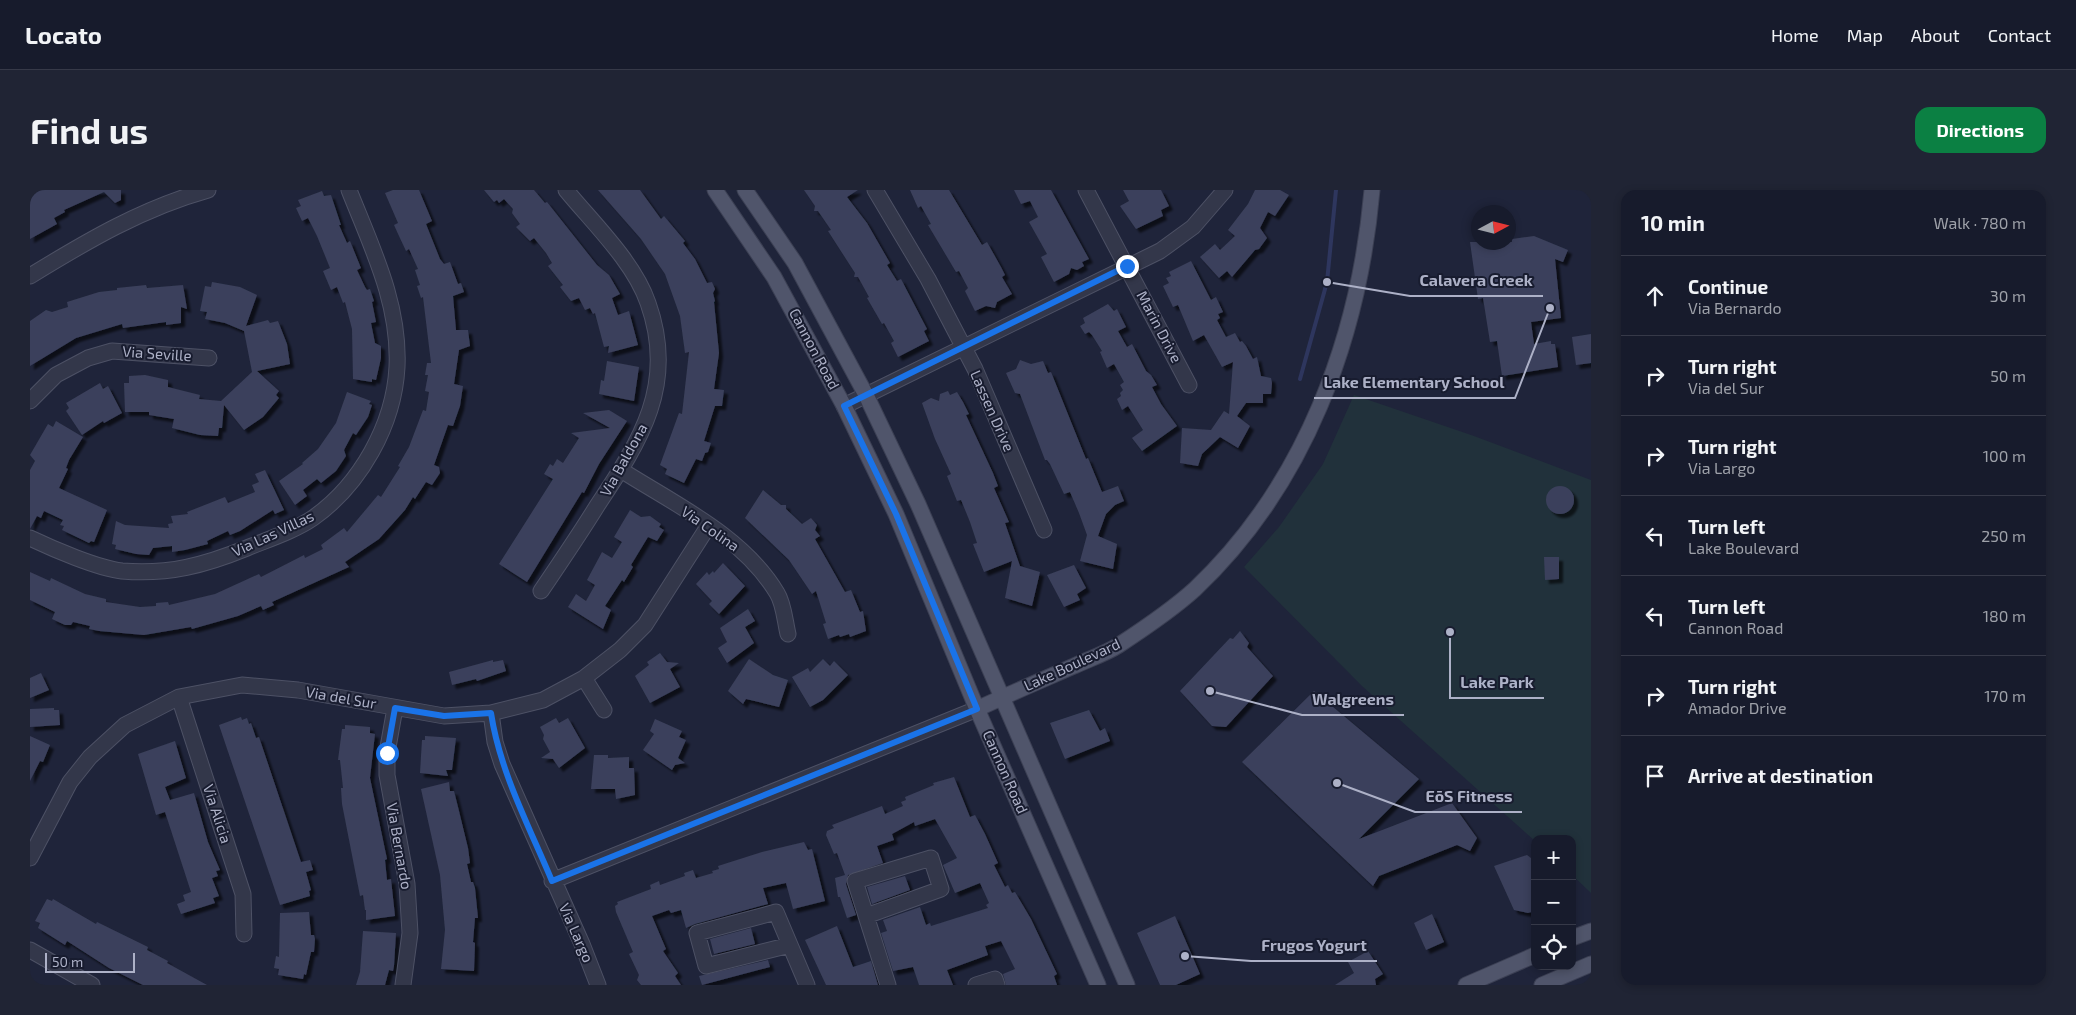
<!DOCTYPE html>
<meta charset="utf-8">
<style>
:root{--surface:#171b2c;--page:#202434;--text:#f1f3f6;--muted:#9ea1a9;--line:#363948;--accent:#0b8043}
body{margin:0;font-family:"Exo 2",sans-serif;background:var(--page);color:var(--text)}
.controls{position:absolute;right:15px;bottom:15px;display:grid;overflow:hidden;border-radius:10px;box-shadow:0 2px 8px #0003}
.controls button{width:45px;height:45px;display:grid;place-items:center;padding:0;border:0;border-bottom:1px solid var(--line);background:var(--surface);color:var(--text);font:25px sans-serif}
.compass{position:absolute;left:1441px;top:15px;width:45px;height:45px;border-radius:50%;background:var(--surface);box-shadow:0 2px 8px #0003;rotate:83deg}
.scale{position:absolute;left:15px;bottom:12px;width:90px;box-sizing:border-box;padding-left:5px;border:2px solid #adb1c7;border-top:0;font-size:14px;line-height:18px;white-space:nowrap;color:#adb1c7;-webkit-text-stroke:4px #181c2f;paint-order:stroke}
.stop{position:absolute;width:15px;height:15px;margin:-11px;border:4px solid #1a73e8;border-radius:50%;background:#fff}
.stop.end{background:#1a73e8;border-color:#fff;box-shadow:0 1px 5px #0008}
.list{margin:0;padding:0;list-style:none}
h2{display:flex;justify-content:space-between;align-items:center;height:65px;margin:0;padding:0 20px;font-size:21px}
h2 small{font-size:16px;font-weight:400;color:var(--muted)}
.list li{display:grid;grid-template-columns:32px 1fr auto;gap:15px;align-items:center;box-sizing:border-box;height:80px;padding:0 20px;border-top:1px solid var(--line)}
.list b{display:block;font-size:19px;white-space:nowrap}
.list p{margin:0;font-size:16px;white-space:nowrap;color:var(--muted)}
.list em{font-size:16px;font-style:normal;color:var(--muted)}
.icon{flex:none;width:28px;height:28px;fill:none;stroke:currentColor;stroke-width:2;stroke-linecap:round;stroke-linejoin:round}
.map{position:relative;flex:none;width:1561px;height:795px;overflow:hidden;border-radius:15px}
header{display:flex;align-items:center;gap:30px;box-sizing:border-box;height:70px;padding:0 25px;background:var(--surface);border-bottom:1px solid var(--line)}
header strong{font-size:24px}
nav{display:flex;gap:28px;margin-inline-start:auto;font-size:18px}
.intro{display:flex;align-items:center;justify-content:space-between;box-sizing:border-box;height:120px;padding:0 30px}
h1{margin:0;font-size:35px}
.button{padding:12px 22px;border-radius:15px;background:var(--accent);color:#fff;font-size:18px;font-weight:700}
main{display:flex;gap:30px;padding:0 30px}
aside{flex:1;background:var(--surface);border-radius:15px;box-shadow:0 2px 8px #0003}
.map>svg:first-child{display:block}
.green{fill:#21313b}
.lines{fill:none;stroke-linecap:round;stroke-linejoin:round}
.stream{stroke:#2e365e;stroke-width:4}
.building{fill:#3b405b;filter:url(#shadow)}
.minor-casing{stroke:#4d5165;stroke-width:17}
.major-casing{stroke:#3c4054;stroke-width:17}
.minor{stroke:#33374a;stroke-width:15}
.major{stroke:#50556b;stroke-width:15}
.route{stroke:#1a73e8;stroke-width:6}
.labels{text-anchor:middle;stroke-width:4;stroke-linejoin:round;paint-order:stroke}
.street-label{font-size:15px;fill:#adb1c7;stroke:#181c2f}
.leader{fill:none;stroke:#adb1c7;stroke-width:2}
.callout-dot{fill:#adb1c7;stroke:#181c2f;stroke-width:2}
.callout-label{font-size:16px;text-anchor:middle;font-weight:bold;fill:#adb1c7;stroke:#181c2f;stroke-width:4;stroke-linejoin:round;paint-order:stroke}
</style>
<header>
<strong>Locato</strong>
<nav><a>Home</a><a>Map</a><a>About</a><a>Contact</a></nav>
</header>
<div class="intro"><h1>Find us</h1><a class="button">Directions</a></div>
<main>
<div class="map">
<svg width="1561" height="795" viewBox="0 0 1561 795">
<defs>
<filter id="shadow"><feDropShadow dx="4" dy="4" stdDeviation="1" flood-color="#0009"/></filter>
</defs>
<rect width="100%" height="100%" fill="#1f243a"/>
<path class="green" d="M1324 205 1444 246 1561 290V703L1542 685V649H1505V651L1332 496 1214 377 1249 337 1293 274Z"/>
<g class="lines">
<path class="stream" d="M1270 189 1297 92 1306 0"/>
</g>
<path class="building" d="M9 0H91V10L85 13 74 2 34 20 35 22 24 28 27 34 0 49V5Z
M363 0H389L402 31 396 34 410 69 414 74 420 72 428 94 431 93 434 102 423 106 426 140H438L440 156 429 160 424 194 433 196 430 216 423 236 418 235 404 275 409 277 410 283 402 295 396 292 385 309 383 307 375 320 349 349 315 372 319 377 242 412 244 415 233 420 231 416 208 426 162 439 161 437 114 445 69 441 59 439 60 436 43 432 41 435H35L22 429 25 422 0 410V382L20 391 21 388 55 404 76 409V412L110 417 126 416V413L138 412 139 415 185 404 229 384 231 387 274 365 275 368 293 359 291 355 314 338 317 342 348 305 351 307 370 277 368 276 379 257 393 220 396 221 399 202 395 201 398 185H395L397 173H401L393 107 391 108 387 96 390 95 385 80 388 79 379 59 376 61 369 46 364 35 368 33 355 3Z
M454 0H504L515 13 517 12 567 75 579 85 590 104 582 108 588 125 599 121 608 155 578 163 579 156 574 157 565 123 563 124 560 118 555 120 549 108 541 111 530 97 533 95 518 76 522 73 516 63 504 48 500 51 486 37 490 34 482 23 483 19 474 9 469 13 467 10 464 12Z
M568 0H610L631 29 634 26 655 51 653 53 665 69 677 93 682 92 685 99 683 103 685 111 684 112 689 163 684 199 694 200 692 216H685L674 251 681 253 678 262 675 263 672 271 666 269 654 293 635 284 637 279 630 275 649 223 652 224 659 162 655 163 650 126 635 84 611 49Z
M774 0H828L817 7 837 33 860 73 857 75 867 91 871 89 897 139 894 141 899 151 868 167 861 153 864 151 854 133 852 134 837 108 839 107 828 87H824L825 83 798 41 801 40 788 21H784L785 16Z
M880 0H919L952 55 957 52 971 77 975 85 972 87 982 104 967 112 965 118 956 116 945 121 935 101 938 98 929 81 926 82 898 35 901 34 891 16 888 18Z
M984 0H1021L1059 69 1052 72 1054 76 1047 80 1041 78 1039 84 1024 92 1011 67 1017 64 999 32 1008 27 1000 11 991 14Z
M1093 0H1131L1139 16 1131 20 1133 26 1106 39 1090 16 1099 11Z
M1225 0H1250L1259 5 1245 26 1238 22 1230 38 1237 48 1229 59 1225 60 1202 87 1197 81 1189 88 1170 67 1185 54 1190 60 1205 46 1198 40 1218 14Z
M292 1 294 6 301 5 311 35H309L317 53 320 51 331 78 327 80 335 97 337 100 340 99 344 111 342 112 346 132 341 133 345 153 351 156V168L346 190 342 189V192L323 189 322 139 315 112 313 113 307 97 301 100 293 81 300 78 287 46 278 28 272 31 266 18 271 16 268 10Z
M1504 46 1538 60 1533 72 1525 69 1531 128 1501 132 1504 154 1521 151V154H1525L1528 177 1472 186 1467 151 1460 152 1453 108 1448 109 1440 52H1482V49Z
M1161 71 1181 110 1186 107 1193 122 1188 124 1190 128 1187 130 1196 147 1205 143 1210 152 1212 151 1216 156 1223 169 1227 167 1231 186 1241 188 1242 193 1241 204H1233V213H1216L1207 226 1220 236 1208 258 1190 247 1172 264 1168 276 1150 273 1152 238 1181 240 1194 221 1199 224 1203 172 1192 177 1174 145 1163 151 1148 115 1143 117 1133 96 1139 93 1136 88 1141 86 1139 82Z
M182 92 210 97 227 105 216 136 238 130 240 133 248 131 257 154 260 174 227 181 249 201 246 205 249 208 233 227 214 240 194 215 192 238H189L188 246 170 245 142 238 144 229 119 225V222H95L94 193H99V186L115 185 138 190V197L170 205 169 209 191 211 222 182 214 141 195 133 175 129 177 122 170 121 175 96 181 97Z
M116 95 117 98 153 95 157 119 151 117V133L136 135V132L93 138 92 134 46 148 0 176V131L16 120 22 122 38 117 37 112 69 102 87 100V98Z
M1078 114 1084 121 1087 119 1096 137 1088 141 1097 157 1102 154 1116 181 1121 185 1127 195 1122 197 1131 214 1147 236 1112 261 1102 248 1113 240 1098 216 1092 220 1087 209 1091 206 1090 203 1093 200 1090 195 1094 192 1084 174 1077 178 1070 162 1072 161 1062 145 1059 142 1055 144 1050 136 1055 133 1053 128Z
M1561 144V173L1546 175 1542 147Z
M990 170 1001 174 1013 171 1018 183 1021 182 1056 269 1058 268 1072 302 1088 296 1094 311 1085 315 1076 324 1068 346 1087 354 1083 379 1050 371 1057 345 1049 323 1040 302 1034 304 1020 274 1017 270H1015L990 204 985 203 976 183 986 179Z
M577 171 609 177 604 211 569 204 571 190 574 191Z
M70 193 73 199 78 196 92 223 74 233 73 231 52 245 36 221 39 218 36 213Z
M918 201 920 205 927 202 933 212 939 224 936 225 963 283 968 296 964 298 979 332 975 333 990 376 1010 382 1002 416 975 408 982 371 954 382 943 354 947 353 940 332 931 310 927 311 917 286 921 284 905 249 892 213 901 208 909 211 910 204Z
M317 202 341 211 339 214 342 215 338 227 326 245 323 243 314 260 316 266 306 281 291 293 287 289 273 300 277 306 265 315 249 291 273 274 272 273 288 259 306 233Z
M579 220 597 231 569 274 554 303 552 302 497 392 469 374 523 289 514 284 520 274 523 276 527 269 533 273 549 248 541 243 580 238 553 223Z
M26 231 53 247 39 270 36 278 38 279 29 298 77 320 64 352 61 351 59 353 32 340 34 336 30 335 33 330 14 321 11 328 7 326 0 339V280L5 271 0 265 18 234 23 237Z
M235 280 254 320 245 324 243 320 210 341 200 345 198 341 177 351 178 354 155 360 142 362V356L123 358 119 365 106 364 85 359 86 355 82 354 86 331 95 335 139 338 138 334 143 333 141 326 158 324 157 322 195 307 198 313 225 302 222 295 229 292 225 284Z
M1516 310a14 14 0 1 1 28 0a14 14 0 1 1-28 0Z
M733 300 751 315H756V319L772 334 781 328 787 335 785 340 790 346 785 349 815 402 821 400 830 422 833 421 836 441 820 447 819 444 810 447 809 445 798 449 793 434 796 433 786 401 782 404 759 370 715 328Z
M600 320 611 327 620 326 631 334 629 337 634 340 627 351 618 347 601 375 603 377 594 392 592 390 575 416 581 420 573 439 538 417 546 404 556 411 565 395 557 390 572 362 582 368 592 352 584 347Z
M1514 367H1529V389L1515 390Z
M693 373 715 396 689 424 679 414 682 411 666 394 677 382 679 385 683 381 684 383Z
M1044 375 1056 398 1047 404 1050 410 1034 417 1017 385Z
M718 419 725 431 715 437 724 453 697 473 688 458 697 452 690 438Z
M1210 441 1219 453 1217 457 1243 486 1196 537 1182 536 1150 501 1200 448 1203 449Z
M630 463 637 472 649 473 640 479 650 497 620 513 605 486 619 475 617 472Z
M719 469 743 485 758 490 749 517 716 509 713 514 698 501Z
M793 469 800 476 804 471 818 485 793 510 780 517 762 487 778 478 780 482Z
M463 470V472L473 470 476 481 447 491 446 489 422 495 419 482Z
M11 483 19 500 0 508V488Z
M1284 501 1389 589 1329 649 1422 613 1447 648 1440 661 1427 655 1349 686 1343 696 1212 572Z
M24 518V520H29L30 535 0 537V519Z
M1059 520 1070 541 1075 538 1080 551 1035 569 1020 533Z
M211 527 212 530 217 528 219 534 221 533 226 548 229 547 271 672 280 670 283 680 276 682 281 700 279 701 280 706 250 715 189 535Z
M526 528 529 533 538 528 555 558 529 578 523 569 511 568 520 562 513 549 514 545 510 537Z
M625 529 652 541 649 547 656 550 648 568 655 573 645 575 642 580 613 560 624 544 620 541Z
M315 535 340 537V543L345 544 340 588 357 669 355 670 357 690 361 689 365 726 336 730V720H335L333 705 330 706 312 614 311 598H313L310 570H308L312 539H315Z
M0 546 20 555 13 572 10 571 0 591Z
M395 546 426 548 422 580H416L418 586 390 583 392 550H395Z
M145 551 156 588 135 597 140 610 164 603 178 652 190 680 186 681 188 686 182 688 189 706 183 708 185 713 151 724 147 714 155 711 153 705 161 702 135 622 126 625 108 564Z
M564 565H578V568L599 567V578H604L605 605 586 609 585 599H561Z
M924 587 940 627 945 625 955 644 968 673 964 675 975 697 978 695 982 703 985 702 1001 729 1027 784 1024 786 1027 795H976L973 784 985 779 971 751 955 756 958 765 917 780 923 795H889L883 777 863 781 851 743 857 741 853 730 890 717 896 735 900 733 901 736 958 718 956 715 959 713 950 693 925 703 913 675 927 668 905 629 885 636 884 632 862 644 864 650 847 656 853 673 818 685 816 694 826 725 817 728 810 707H808L805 688 815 685 807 663 804 664 796 645 797 641 804 638 802 635 852 616 855 624 873 616 871 612 876 610 875 607 904 595 903 593Z
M419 592 420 601H424L428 617 438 658 440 673 437 674 441 692H443L445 698 448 728H445L443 752 445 753 444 781 411 779 415 740 410 685 391 599Z
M774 652 778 660 782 659 795 711 763 719 756 693 733 698 738 714 665 734 656 738 651 720 641 723 639 720 622 726 636 759 633 761 648 783 645 786 651 795H611L607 790 609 785 599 764 603 762 586 722 585 716 588 714 587 712 621 699 620 695 629 691 630 695 655 686 654 683 663 680 666 688 683 683 682 681 689 679 688 676 732 662Z
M1497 665 1505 671V721L1498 723 1484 720 1464 676Z
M875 686 880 700 842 714 837 697Z
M17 709 22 711 23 709 66 734 67 732 118 757 117 760 138 771 137 773 177 795H113L79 778 37 751 35 755 8 738 10 733 5 731Z
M279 722 281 745H284L285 749 284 762H281L276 785 274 784 273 789 248 785 249 779 244 778 246 766 249 767 250 723Z
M1402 724 1414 752 1396 760 1384 733Z
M1145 726 1170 784 1146 795H1130L1107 743Z
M807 736 823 777 841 771 848 795H796L775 750Z
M721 738 725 754 684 764 680 749Z
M333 741 366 743 364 776 363 781 359 780 355 795H326L330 782Z
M1338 761 1353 784 1345 789 1346 795H1305L1324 783 1318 772Z
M738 770 740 777 672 795 669 786Z"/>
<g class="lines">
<g class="minor-casing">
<path id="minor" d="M845 0 898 89 945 179 1014 340
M1056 0 1159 195
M0 86C57 51 113 18 178 0
M0 211 26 185 58 168 82 161 179 168
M814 216 1130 61 1163 37 1195 0
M591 280C646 315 713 346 747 403 754 414 755 432 758 444
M0 348C23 359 67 378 92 381 139 385 175 375 217 358 239 349 264 341 283 328 330 295 364 235 367 177 370 114 342 58 319 0
M511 401C530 373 549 345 567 316 611 250 647 194 618 113 604 72 563 33 536 0
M554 488 574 520
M149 507 213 704 214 744
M365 518 357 563V585L377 694 380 743 373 795
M461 523 465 552 472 574 552 754 568 795
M0 668 40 592 60 567 95 535 149 507 212 495 268 500 414 526 461 523 513 510 554 488 590 460 615 435 679 335
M522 691 947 519
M836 726 911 699 901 668 825 691 858 795
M760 755 676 776 667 743 746 722 777 795
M0 760 62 795
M946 795 965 789 967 795"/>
</g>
<g class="major-casing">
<path id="major" d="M685 0 744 87 814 216 866 324 947 519 1068 795
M715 0 765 73 836 205 888 314 1097 795
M947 519C979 504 1012 490 1044 476 1059 469 1075 464 1089 455 1115 438 1142 420 1165 399 1275 295 1329 148 1342 0
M1542 748 1561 741
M1436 795 1505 765
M1512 795 1561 774"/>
</g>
<use href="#minor" class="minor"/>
<use href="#major" class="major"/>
</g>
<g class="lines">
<path class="route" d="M357 563 365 518 414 526 461 523C470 582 499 636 522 691L947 519 866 324 814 216 1097 76"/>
</g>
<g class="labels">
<g class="street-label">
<text transform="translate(1129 137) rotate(62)" y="5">Marin Drive</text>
<text transform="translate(784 159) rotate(62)" y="5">Cannon Road</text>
<text transform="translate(127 164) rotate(4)" y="5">Via Seville</text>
<text transform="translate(962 221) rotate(66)" y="5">Lassen Drive</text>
<text transform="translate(594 270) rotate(-61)" y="5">Via Baldona</text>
<text transform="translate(680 339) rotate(35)" y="5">Via Colina</text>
<text transform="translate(243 344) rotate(-25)" y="5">Via Las Villas</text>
<text transform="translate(1042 475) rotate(-25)" y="5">Lake Boulevard</text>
<text transform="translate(311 508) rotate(10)" y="5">Via del Sur</text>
<text transform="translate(975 582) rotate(66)" y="5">Cannon Road</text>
<text transform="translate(187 624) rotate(72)" y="5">Via Alicia</text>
<text transform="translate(369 656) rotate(80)" y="5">Via Bernardo</text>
<text transform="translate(546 743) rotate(66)" y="5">Via Largo</text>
</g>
</g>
<path class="leader" d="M1297 92L1380 106H1513M1520 118L1485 208H1284M1420 442L1420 508H1514M1180 501L1272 525H1374M1307 593L1385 622H1492M1155 766L1221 771H1347"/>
<g class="callout-dot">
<circle cx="1297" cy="92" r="5"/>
<circle cx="1520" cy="118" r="5"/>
<circle cx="1420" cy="442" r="5"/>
<circle cx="1180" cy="501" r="5"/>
<circle cx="1307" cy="593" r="5"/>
<circle cx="1155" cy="766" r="5"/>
</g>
<g class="callout-label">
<text x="1446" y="96">Calavera Creek</text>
<text x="1384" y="198">Lake Elementary School</text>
<text x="1467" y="498">Lake Park</text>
<text x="1323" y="515">Walgreens</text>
<text x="1439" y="612">EōS Fitness</text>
<text x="1284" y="761">Frugos Yogurt</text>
</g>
</svg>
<div class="controls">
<button>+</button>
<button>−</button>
<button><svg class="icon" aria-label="locate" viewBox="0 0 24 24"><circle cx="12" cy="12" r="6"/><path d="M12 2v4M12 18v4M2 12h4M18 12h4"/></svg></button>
</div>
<svg class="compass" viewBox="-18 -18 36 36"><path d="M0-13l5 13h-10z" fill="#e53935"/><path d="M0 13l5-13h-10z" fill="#9ea1a9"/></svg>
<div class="scale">50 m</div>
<div class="stop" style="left:357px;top:563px"></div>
<div class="stop end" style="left:1097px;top:76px"></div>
</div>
<aside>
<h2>10 min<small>Walk · 780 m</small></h2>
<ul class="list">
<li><svg class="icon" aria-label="ahead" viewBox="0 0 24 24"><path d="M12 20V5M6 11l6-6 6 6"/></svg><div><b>Continue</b><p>Via Bernardo</p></div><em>30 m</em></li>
<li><svg class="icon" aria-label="right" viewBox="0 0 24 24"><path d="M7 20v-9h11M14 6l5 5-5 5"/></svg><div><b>Turn right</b><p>Via del Sur</p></div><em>50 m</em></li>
<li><svg class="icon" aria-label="right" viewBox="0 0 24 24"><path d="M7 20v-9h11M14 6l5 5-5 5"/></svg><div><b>Turn right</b><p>Via Largo</p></div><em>100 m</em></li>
<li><svg class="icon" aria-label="left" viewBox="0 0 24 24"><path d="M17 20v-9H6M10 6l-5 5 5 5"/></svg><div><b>Turn left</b><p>Lake Boulevard</p></div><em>250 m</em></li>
<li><svg class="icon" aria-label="left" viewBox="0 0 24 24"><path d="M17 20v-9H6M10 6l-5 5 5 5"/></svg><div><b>Turn left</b><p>Cannon Road</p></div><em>180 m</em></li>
<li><svg class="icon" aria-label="right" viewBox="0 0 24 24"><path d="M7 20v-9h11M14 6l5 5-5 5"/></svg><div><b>Turn right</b><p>Amador Drive</p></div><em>170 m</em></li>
<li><svg class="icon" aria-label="arrive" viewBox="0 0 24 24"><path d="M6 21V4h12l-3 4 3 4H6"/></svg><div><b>Arrive at destination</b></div></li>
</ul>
</aside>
</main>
